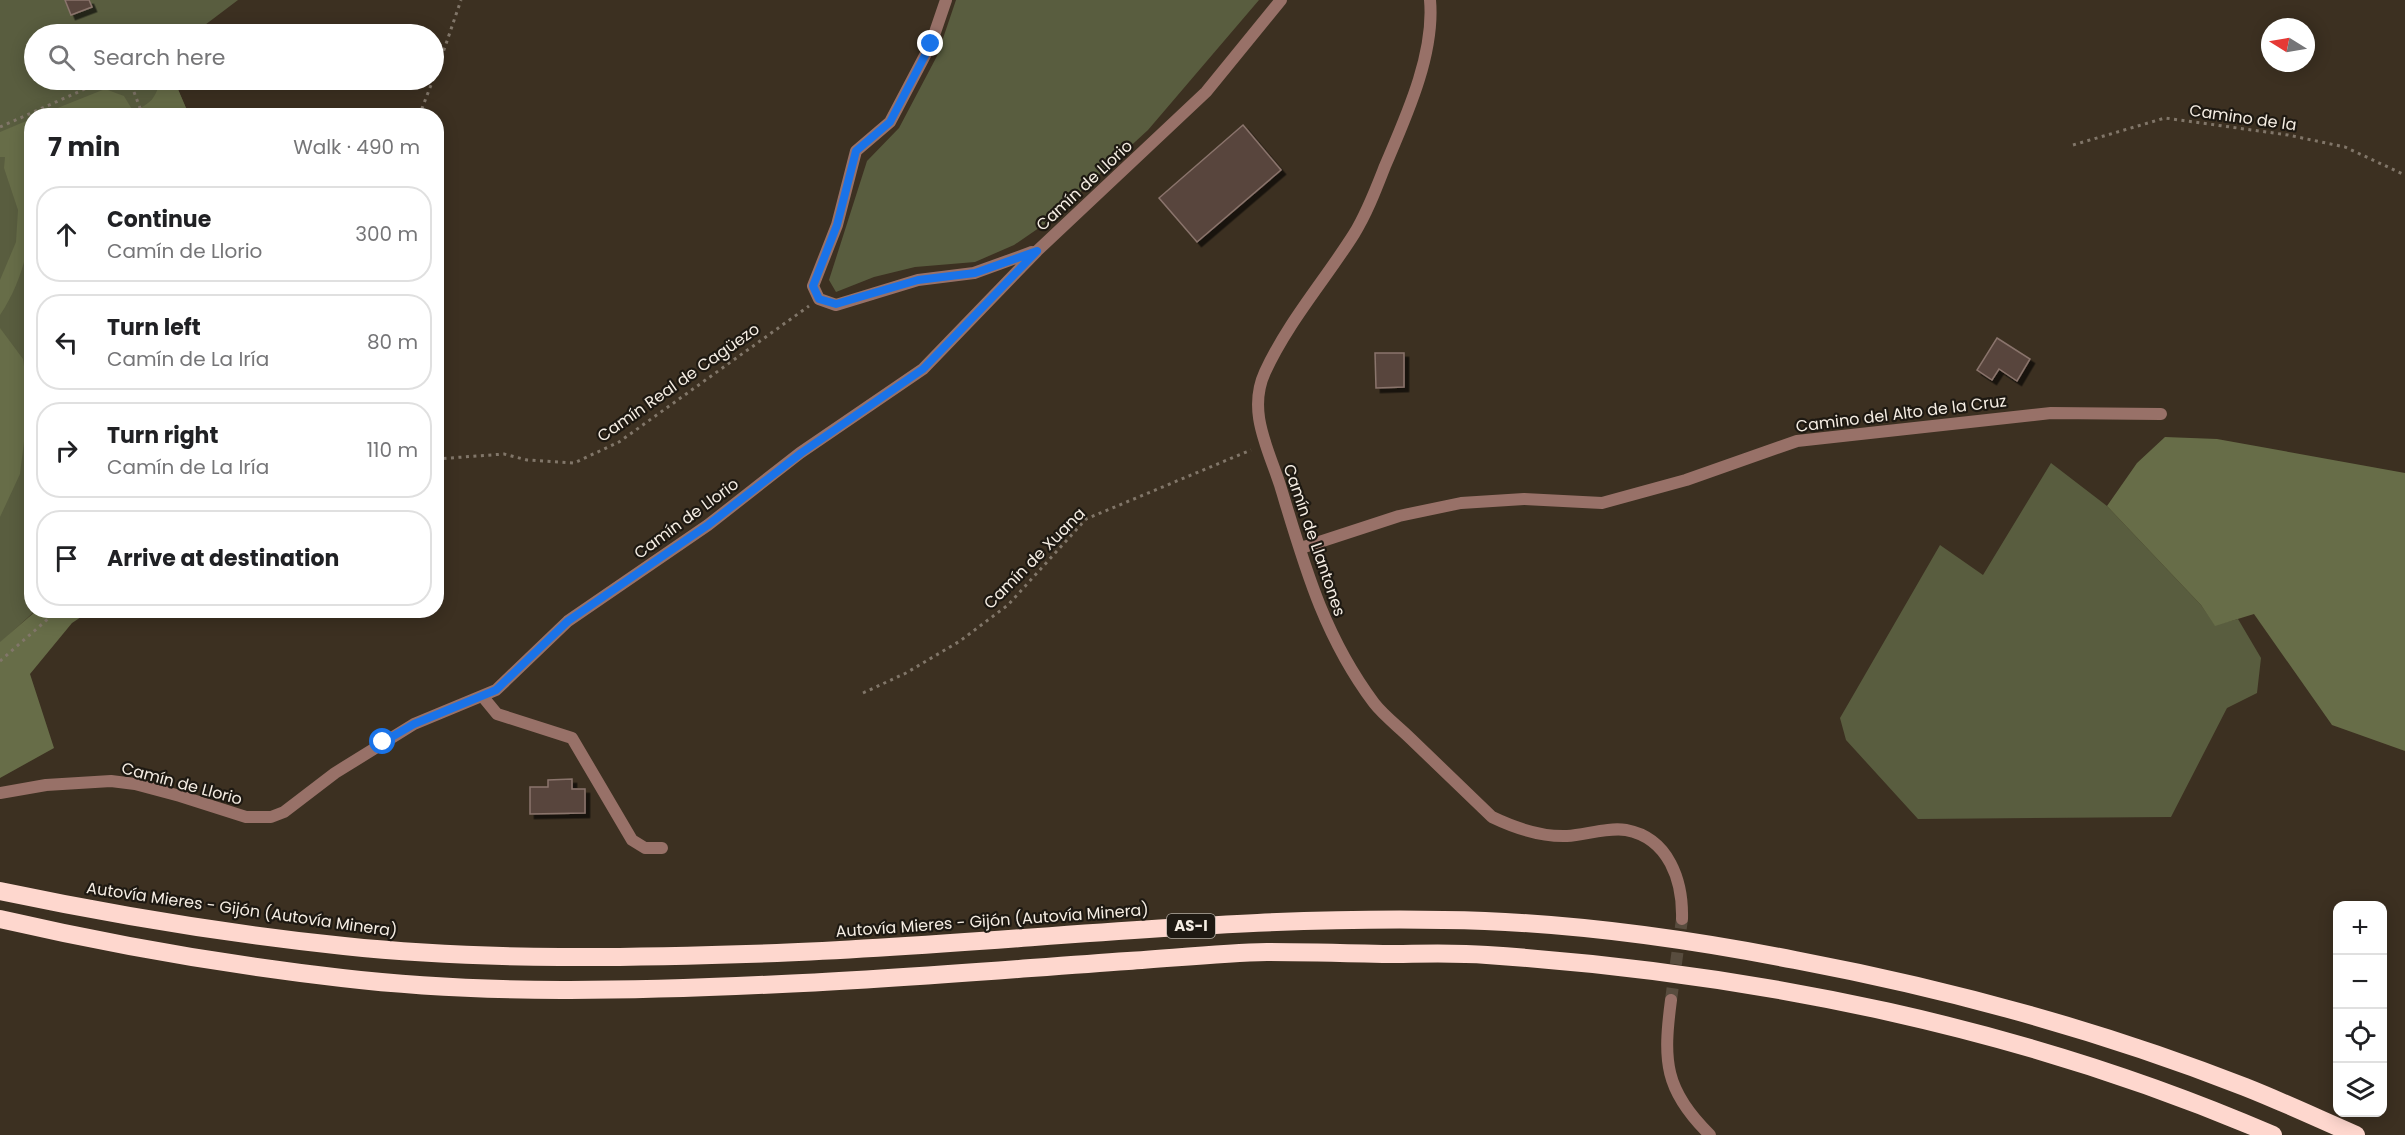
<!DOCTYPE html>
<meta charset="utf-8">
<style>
:root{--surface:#fff;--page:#f2f2f2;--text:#202124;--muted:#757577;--line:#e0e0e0}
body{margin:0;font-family:Poppins,sans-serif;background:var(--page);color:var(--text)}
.controls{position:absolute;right:18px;bottom:18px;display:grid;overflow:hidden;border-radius:12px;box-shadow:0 3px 15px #0003}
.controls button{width:54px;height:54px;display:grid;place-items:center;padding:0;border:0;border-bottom:2px solid var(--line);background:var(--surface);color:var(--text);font:30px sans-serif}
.compass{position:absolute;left:2261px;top:18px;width:54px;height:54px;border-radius:50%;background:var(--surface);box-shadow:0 3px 15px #0003;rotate:281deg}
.stop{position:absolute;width:18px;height:18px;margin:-14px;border:4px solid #1a73e8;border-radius:50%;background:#fff}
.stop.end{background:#1a73e8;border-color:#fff;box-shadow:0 2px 6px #0008}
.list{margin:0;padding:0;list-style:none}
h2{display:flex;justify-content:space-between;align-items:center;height:78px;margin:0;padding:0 24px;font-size:26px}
h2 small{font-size:20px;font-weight:400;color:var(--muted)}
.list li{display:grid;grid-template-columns:39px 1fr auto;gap:18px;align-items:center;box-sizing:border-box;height:96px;margin:0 12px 12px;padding:0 12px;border:2px solid var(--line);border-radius:24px}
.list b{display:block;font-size:22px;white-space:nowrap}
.list p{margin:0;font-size:20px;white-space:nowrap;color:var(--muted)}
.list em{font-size:20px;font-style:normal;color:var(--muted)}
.icon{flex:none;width:33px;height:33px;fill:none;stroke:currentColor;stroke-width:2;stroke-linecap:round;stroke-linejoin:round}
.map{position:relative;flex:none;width:2405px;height:1135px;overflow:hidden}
.search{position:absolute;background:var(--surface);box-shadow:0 3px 15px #0003;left:24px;top:24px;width:420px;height:66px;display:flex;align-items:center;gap:15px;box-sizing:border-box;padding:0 21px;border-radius:33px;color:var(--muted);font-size:22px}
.panel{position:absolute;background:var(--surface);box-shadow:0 3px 15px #0003;left:24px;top:108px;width:420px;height:510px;border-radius:24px}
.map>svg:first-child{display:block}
.green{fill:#595d3f}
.forest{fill:#676d48}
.building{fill:#59453d;stroke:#8a746c;stroke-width:1.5;filter:url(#shadow)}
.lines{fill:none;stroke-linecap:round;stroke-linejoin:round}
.minor-tunnel{stroke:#584c3e;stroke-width:12;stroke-dasharray:12 6;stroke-linecap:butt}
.path{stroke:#817669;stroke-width:3;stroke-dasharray:3 4.5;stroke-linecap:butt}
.minor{stroke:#987168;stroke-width:12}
.motorway{stroke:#fed7ce;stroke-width:18}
.route{stroke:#1a73e8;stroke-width:8}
.labels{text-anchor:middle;stroke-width:4.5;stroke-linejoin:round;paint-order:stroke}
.shield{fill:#1e1912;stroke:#b4ada4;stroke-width:1.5}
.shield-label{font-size:15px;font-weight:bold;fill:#f5ede3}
.street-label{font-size:16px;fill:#f5ede3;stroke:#1e1912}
</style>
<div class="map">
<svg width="2405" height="1135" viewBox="0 0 2405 1135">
<defs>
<filter id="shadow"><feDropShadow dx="4.5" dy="4.5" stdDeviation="0" flood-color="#0009"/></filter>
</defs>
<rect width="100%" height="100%" fill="#3c3021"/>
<path class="green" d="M0 0H238L193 34H34V80H174L189 115 32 116V610L35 611 0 643Z
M956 0H1259L1148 130 1049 221 1014 245 975 262 915 267 874 277 836 292 829 280 867 161 899 128 937 56Z
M2051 463 2107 506 2201 605 2215 625 2238 619 2261 658 2257 693 2227 708 2171 817 1918 819 1846 740 1840 718 1940 545 1983 575Z"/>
<path class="forest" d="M160 80H174L189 115H40L105 89 124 96 133 111C151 104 156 98 160 80Z
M31 119V139L24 147C38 203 33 266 0 315V280L16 242 18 210 4 168 5 157H0V132Z
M0 328 23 359 29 402 20 474 0 517Z
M2165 437 2217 439 2405 473V751L2332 725 2254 614 2215 626 2201 605 2107 506 2137 463Z
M37 610 90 611 72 623 30 674 54 748 0 778V642Z"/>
<path class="building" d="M65 0H89L92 7 71 15Z
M1243 125 1281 170 1197 242 1159 198Z
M1997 338 2030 359 2017 381 1999 369 1992 380 1977 370Z
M1375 353H1404V387L1376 388Z
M572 779V789H585V813L530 814V787H548V780Z"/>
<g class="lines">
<path class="minor-tunnel" d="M1671 1000 1682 919"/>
<path class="path" d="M434 79 461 0
M125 80 134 92 143 116
M419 116 433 80
M0 127 105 80
M2073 145 2165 118 2288 135 2345 147 2405 175
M436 459 504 454 527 460 574 463 619 442 809 306
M0 661 58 610
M863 693 906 673 960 641 1008 605 1086 519 1251 450"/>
<path class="minor" d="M946 0 931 44 890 122 856 151 837 225 813 286 819 299 836 305 918 280 974 273 1032 252
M1430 0C1435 54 1406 117 1385 166 1376 189 1367 213 1354 234 1325 280 1288 322 1265 372 1247 411 1268 448 1280 485 1304 564 1323 635 1374 703 1384 716 1399 727 1411 739 1438 765 1465 791 1492 817 1515 828 1540 837 1567 836 1585 835 1608 827 1626 830 1669 838 1683 881 1682 919
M1301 548 1399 516 1461 503 1524 499 1602 503 1686 480 1797 441 2051 413 2161 414
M483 697 497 714 572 738 632 840 645 848H662
M0 793 46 785 111 781 135 784 180 796 246 817H271L284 812 335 773 414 724 496 690 568 621 708 525 800 453 923 369 1037 251 1206 92 1281 0
M1671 1000C1663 1061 1664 1090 1710 1135"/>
<path class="motorway" d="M0 891C114 915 229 934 344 946 487 961 633 958 777 953 1013 944 1248 912 1485 921 1589 925 1693 940 1795 960 1948 989 2100 1030 2245 1087 2283 1102 2319 1119 2356 1135
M0 919C113 945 227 965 342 978 487 995 636 991 782 984 897 979 1013 969 1128 961 1174 958 1221 953 1267 952 1305 952 1344 953 1383 954 1417 954 1452 952 1487 955 1755 973 2026 1028 2273 1135"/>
</g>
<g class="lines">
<path class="route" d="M383 742 414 724 496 690 568 621 708 525 801 453 923 369 1037 251 975 273 918 280 836 304 819 299 813 286 837 225 856 151 890 122 931 44"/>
</g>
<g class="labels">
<rect class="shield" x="1167" y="914" width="48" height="24" rx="4.5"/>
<g class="shield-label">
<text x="1191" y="931">AS-I</text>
</g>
<g class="street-label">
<text transform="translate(2243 117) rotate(8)" y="6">Camino de la</text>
<text transform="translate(1084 185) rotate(-43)" y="6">Camín de Llorio</text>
<text transform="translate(678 382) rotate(-35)" y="6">Camín Real de Cagüezo</text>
<text transform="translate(1901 413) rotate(-7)" y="6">Camino del Alto de la Cruz</text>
<text transform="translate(686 518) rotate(-36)" y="6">Camín de Llorio</text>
<text transform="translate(1315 540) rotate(71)" y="6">Camín de Llantones</text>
<text transform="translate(1034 558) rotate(-45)" y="6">Camín de Xuana</text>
<text transform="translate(182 783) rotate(15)" y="6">Camín de Llorio</text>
<text transform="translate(242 909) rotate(8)" y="6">Autovía Mieres - Gijón (Autovía Minera)</text>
<text transform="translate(992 920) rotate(-4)" y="6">Autovía Mieres - Gijón (Autovía Minera)</text>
</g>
</g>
</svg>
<div class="controls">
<button>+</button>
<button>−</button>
<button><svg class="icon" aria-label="locate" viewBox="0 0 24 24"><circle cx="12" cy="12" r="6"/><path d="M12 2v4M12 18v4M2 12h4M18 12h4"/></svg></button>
<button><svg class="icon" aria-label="layers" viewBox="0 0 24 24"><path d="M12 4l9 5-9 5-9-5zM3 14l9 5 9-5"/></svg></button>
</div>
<svg class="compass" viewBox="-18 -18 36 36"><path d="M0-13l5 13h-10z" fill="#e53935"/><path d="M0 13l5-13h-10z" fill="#757577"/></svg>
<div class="stop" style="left:383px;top:742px"></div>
<div class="stop end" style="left:931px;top:44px"></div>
<div class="search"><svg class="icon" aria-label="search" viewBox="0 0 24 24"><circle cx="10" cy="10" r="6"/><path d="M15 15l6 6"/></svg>Search here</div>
<section class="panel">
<h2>7 min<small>Walk · 490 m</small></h2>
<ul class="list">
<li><svg class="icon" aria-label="ahead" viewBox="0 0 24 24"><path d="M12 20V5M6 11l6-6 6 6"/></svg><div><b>Continue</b><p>Camín de Llorio</p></div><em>300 m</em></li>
<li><svg class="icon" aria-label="left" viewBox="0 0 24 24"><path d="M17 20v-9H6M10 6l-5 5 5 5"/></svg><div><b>Turn left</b><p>Camín de La Iría</p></div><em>80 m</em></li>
<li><svg class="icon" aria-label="right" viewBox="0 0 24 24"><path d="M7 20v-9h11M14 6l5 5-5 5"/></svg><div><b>Turn right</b><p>Camín de La Iría</p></div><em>110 m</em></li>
<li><svg class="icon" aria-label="arrive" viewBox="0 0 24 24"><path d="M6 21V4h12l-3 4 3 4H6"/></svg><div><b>Arrive at destination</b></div></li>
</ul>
</section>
</div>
